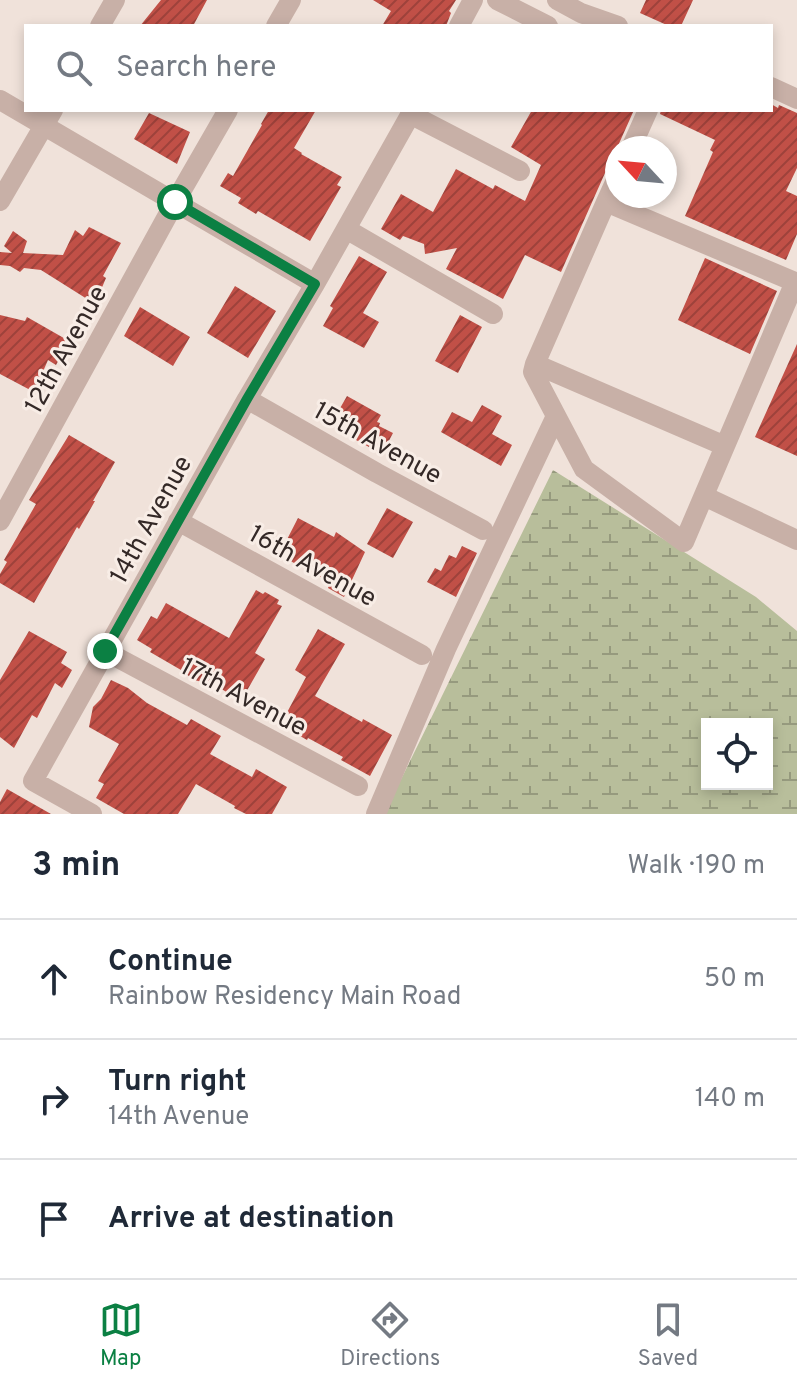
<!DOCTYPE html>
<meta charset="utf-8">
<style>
:root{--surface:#fff;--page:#f6f6f7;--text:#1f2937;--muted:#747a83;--line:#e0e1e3;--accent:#0b8043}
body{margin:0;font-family:Overpass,sans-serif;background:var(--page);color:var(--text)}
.controls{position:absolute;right:24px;bottom:24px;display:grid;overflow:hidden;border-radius:0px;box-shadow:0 4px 12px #0003}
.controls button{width:72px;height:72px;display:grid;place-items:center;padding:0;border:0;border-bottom:2px solid var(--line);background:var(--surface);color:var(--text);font:40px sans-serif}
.compass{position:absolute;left:605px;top:136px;width:72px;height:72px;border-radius:50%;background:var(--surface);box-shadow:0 4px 12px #0003;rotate:296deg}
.stop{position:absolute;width:24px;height:24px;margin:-18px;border:6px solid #0b8043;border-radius:50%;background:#fff}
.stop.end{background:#0b8043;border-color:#fff;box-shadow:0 2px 8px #0008}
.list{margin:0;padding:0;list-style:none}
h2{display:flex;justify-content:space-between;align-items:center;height:104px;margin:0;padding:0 32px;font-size:34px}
h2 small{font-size:26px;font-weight:400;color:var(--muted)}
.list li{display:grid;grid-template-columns:52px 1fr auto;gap:24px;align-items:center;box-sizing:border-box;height:120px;padding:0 32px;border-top:2px solid var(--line)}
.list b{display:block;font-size:30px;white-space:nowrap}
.list p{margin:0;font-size:26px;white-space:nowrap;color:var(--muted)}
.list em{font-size:26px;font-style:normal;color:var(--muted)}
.icon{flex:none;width:44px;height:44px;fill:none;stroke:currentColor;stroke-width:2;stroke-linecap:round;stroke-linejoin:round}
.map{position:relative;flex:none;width:797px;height:814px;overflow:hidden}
.search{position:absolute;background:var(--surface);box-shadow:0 4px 12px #0003;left:24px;right:24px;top:24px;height:88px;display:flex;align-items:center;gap:20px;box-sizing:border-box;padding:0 28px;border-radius:0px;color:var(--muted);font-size:30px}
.sheet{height:464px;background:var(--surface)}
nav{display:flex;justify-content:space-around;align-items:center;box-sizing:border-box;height:112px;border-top:2px solid var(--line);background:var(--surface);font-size:22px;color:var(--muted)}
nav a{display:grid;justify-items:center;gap:4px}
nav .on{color:var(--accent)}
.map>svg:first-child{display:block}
.wetland{fill:url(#wetland-marsh);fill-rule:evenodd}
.building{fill:url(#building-hatch)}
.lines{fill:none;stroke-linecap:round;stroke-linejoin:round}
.minor{stroke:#c8b0a7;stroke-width:20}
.route{stroke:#0b8043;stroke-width:10}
.labels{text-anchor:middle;stroke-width:6;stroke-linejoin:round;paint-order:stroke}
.street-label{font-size:26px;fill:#342927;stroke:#f8ede6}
</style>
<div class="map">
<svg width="797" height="814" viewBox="0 0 797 814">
<defs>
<pattern id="wetland-marsh" width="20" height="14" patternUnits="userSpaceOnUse" patternTransform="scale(2)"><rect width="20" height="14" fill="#b8be9b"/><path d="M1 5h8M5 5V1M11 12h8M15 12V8" fill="none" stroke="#969a7e"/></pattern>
<pattern id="building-hatch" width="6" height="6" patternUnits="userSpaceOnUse" patternTransform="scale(2)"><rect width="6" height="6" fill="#c15047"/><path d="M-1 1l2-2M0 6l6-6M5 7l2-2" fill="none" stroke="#9e423b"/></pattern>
</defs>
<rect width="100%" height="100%" fill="#f0e2da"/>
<path class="wetland" d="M553 470 756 597 797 631V814H384ZM707 724H767V784H707Z"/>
<path class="building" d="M161 0H207L193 26H140Z
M373 0H456L449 11 451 13 446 26H382L391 11Z
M646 0H693L681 26H669L640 13Z
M771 104 778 108 779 105 797 113V168L786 191 797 196V234L786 260 685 216 713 152 710 150 715 140 660 114 661 110H771Z
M269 110H316L294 148 302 153 301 154 342 177 337 185 341 187 310 241 258 211 256 214 238 203 241 198 220 186 228 173 233 176 262 125 261 124Z
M532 110H634L617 148V165L610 167 605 173 561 272 525 255 503 299 446 269 457 248 425 254 424 244 403 236 400 240 381 229 401 194 433 212 456 169 493 189 495 185 525 201 541 165 511 147Z
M149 113 190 132 177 164 134 139Z
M89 227 121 243 103 276 106 278 95 304 41 270 24 268 20 272 10 266 0 265V252L12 253 4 246 13 231 27 241 23 253 63 255 75 230 83 236Z
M359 256 387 272 363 313 379 322 364 348 323 326 333 308 330 306Z
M705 258 777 291 750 354 678 320Z
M235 286 276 311 248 358 207 333Z
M140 307 190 337 173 366 124 336Z
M0 315 25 321 27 317 69 341 56 365 48 360 34 392 0 374Z
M460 315 482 327 458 373 435 361Z
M797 344V456L755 437Z
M347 396 381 415 377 422 380 423 379 426 393 433 382 454 343 433 348 424 341 420 344 413 339 410Z
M482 405 502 416 492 434 512 445 501 466 441 432 452 412 472 422Z
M69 435 115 462 93 501H95L79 529 77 527 34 603 0 583V574L7 562 4 560 36 504 29 500Z
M387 508 413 522 393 558 367 544Z
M298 518 334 537 336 532 365 552 344 597 328 588 330 582 279 555Z
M462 546 477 553 456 597 427 582 435 568 441 571 449 555 456 558Z
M256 590 263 594 265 592 279 600 277 604 282 606 255 653 265 659 241 701 215 685 194 680 181 670 150 652 152 649 137 640 151 616 157 619 166 603 229 638Z
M318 629 345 644 315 696 362 722 363 719 392 735 370 776 341 760 343 757 308 738 307 740 288 729 291 724 283 720 306 677 295 670Z
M29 631 67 652 61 663 72 670 62 688 55 683 37 718 32 715 14 748 0 737V680Z
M111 680 128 688 147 703 187 725 191 719 221 736 210 754 252 777 256 769 287 787 272 814H246L234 808 235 806 196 784 178 814H124L96 798 104 784 98 781 119 744 89 727 93 707 101 699Z
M7 789 51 814H0V802Z"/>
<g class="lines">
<path class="minor" d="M497 0 548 26
M557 0 581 13 618 26
M100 26 115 0
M276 26 291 0
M459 26 473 0
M771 87 797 99
M0 100 315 284
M410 114 520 171
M631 148 648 110
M0 201 53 110
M606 202 795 282 684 542 584 469 533 372 535 364 606 202 617 178
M346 229 493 314
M535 364 725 446
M247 399 377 473 483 530
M704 496 797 540
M0 521 175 202 228 110
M178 521 422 655
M105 651 358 786
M92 814 33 781 247 399 315 284 413 110
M376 814 446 649 556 416"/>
</g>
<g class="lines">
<path class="route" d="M105 651 247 399 315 284 175 202"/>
</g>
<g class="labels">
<g class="street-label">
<text transform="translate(65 349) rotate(-61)" y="9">12th Avenue</text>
<text transform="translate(378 442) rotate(29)" y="9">15th Avenue</text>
<text transform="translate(150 519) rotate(-61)" y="9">14th Avenue</text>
<text transform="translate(313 565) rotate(29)" y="9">16th Avenue</text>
<text transform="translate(244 696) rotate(28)" y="9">17th Avenue</text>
</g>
</g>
</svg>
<div class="controls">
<button><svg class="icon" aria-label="locate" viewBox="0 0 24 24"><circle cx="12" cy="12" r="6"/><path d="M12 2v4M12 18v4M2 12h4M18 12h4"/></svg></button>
</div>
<svg class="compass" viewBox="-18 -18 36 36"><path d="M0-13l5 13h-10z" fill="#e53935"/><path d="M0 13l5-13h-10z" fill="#747a83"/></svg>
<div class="stop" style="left:175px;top:202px"></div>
<div class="stop end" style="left:105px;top:651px"></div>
<div class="search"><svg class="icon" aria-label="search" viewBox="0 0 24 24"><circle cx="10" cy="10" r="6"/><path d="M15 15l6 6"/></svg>Search here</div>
</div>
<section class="sheet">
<h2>3 min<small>Walk · 190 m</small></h2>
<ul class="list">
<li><svg class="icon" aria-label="ahead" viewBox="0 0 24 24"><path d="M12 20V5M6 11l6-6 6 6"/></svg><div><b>Continue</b><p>Rainbow Residency Main Road</p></div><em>50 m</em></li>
<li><svg class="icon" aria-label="right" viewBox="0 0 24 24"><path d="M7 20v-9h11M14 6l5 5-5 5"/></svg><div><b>Turn right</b><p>14th Avenue</p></div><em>140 m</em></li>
<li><svg class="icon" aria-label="arrive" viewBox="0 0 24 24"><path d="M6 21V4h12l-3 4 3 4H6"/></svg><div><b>Arrive at destination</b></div></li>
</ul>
</section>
<nav>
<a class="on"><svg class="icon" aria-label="map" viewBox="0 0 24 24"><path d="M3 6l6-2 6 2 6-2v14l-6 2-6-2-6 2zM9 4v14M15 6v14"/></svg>Map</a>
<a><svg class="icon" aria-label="directions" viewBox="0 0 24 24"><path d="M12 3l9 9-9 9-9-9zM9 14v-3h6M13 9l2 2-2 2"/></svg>Directions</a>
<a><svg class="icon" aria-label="saved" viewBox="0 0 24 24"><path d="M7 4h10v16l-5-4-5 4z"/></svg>Saved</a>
</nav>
